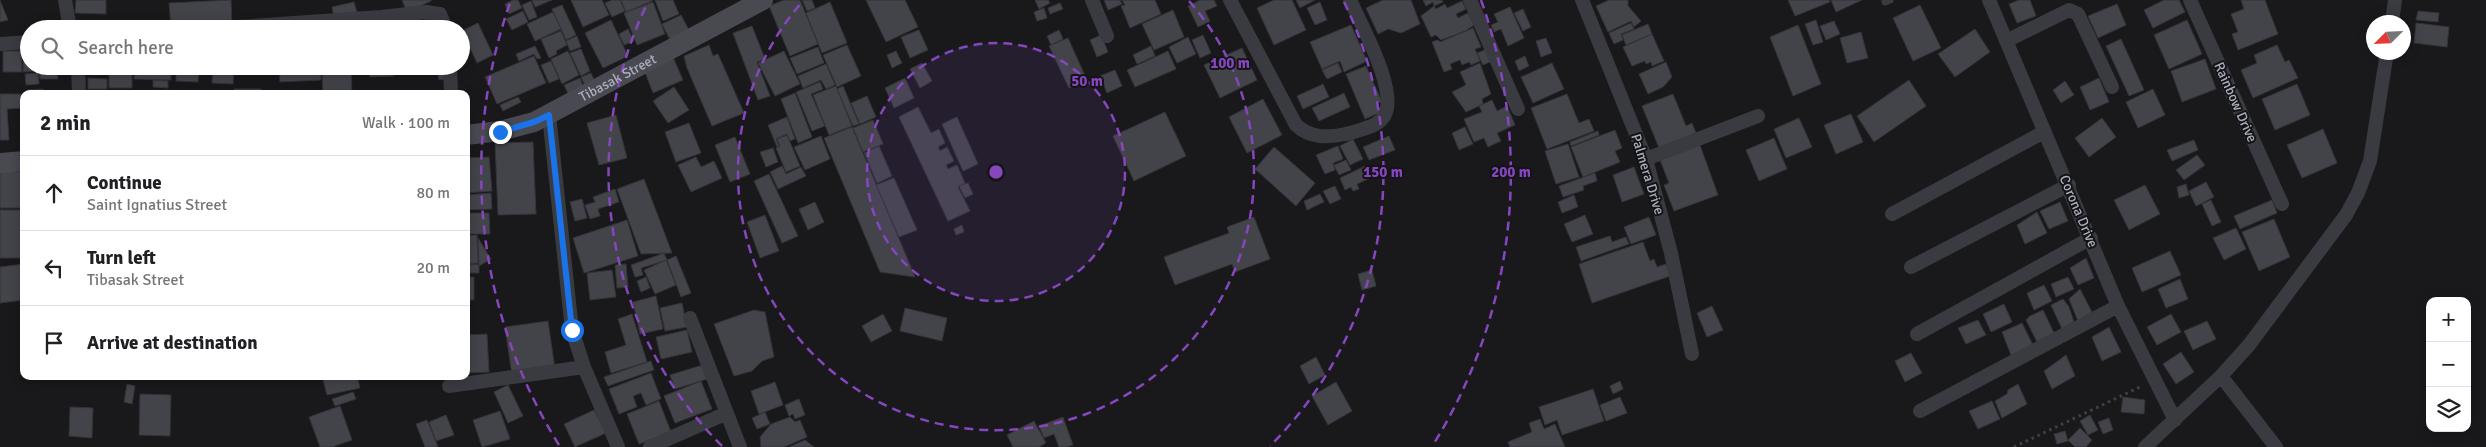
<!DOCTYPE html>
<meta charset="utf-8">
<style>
:root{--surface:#fff;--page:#f2f2f2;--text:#202124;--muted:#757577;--line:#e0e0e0}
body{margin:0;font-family:Signika,sans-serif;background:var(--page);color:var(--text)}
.controls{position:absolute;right:15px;bottom:15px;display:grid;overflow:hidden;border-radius:10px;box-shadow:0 2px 12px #0003}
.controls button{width:45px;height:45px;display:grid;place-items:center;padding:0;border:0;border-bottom:1px solid var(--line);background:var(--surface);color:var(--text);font:25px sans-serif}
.compass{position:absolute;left:2366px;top:15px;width:45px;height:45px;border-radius:50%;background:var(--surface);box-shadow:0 2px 12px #0003;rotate:246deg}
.stop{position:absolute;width:15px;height:15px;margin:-11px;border:4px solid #1a73e8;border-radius:50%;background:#fff}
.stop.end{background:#1a73e8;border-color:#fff;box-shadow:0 1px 5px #0008}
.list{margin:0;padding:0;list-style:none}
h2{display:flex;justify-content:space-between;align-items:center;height:65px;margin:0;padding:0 20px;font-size:21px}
h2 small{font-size:16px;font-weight:400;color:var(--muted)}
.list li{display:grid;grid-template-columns:32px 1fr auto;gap:15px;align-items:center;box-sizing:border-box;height:75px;padding:0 20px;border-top:1px solid var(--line)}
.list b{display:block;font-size:19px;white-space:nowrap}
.list p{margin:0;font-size:16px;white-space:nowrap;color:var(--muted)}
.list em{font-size:16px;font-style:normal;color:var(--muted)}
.icon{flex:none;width:28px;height:28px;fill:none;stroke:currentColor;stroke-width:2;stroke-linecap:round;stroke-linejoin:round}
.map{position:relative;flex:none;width:2486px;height:447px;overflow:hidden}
.search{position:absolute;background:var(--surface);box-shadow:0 2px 12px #0003;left:20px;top:20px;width:450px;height:55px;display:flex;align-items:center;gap:12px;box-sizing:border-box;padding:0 18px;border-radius:28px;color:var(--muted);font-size:19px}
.panel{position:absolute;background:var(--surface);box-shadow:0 2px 12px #0003;left:20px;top:90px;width:450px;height:290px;border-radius:10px}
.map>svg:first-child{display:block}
.building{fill:#434449;stroke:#333338}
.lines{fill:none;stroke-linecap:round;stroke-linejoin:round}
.path{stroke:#404148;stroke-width:3;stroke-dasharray:2.5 4;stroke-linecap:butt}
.lane{stroke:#3a3b41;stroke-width:7}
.street{stroke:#3a3b41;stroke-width:14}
.secondary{stroke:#484951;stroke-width:20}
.route{stroke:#1a73e8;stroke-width:6}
.ring{fill:none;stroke:#8546be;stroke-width:2.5;stroke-dasharray:9 6}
.labels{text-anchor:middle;stroke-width:4;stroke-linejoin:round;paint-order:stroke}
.street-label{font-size:14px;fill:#abafbc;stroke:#141417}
.centre{fill:#8546be;stroke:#141417;stroke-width:2.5}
.ring-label{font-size:15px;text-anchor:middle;font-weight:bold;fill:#8546be;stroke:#141417;stroke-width:4;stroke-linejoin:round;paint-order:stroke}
</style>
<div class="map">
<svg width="2486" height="447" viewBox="0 0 2486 447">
<rect width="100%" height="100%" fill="#19191c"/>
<path class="building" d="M0 0 8 20 0 22Z
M76 0H106V14L75 13Z
M231 0 232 24 171 27 169 3Z
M402 0H431V1L407 12Z
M513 0H518L522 8 509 14 505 4Z
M532 0H552L535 7Z
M571 0H602L609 15 583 27Z
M612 0H620L625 11 612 17 605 3Z
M621 0H652V1L626 12Z
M655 0H673L679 14 663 21Z
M784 0H800L818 44 790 56 769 6Z
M802 0H812L815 8 807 11Z
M866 0H905L918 27 886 42Z
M1035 0H1048L1050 3 1039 9Z
M1104 0H1120L1122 4 1108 10Z
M1122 0H1155L1161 14 1130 28 1121 6 1125 5Z
M1200 0H1214L1217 6 1205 11 1210 21 1198 27 1188 6Z
M1274 0H1292L1306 30 1274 45 1257 8Z
M1296 0H1315L1300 8Z
M1383 0H1411L1420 24 1401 33 1388 29 1378 34 1366 8Z
M1423 0H1442L1443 2 1434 6 1433 2 1426 6Z
M1609 0H1628V6L1641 21 1634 27 1631 21 1608 32 1596 6Z
M1788 0H1829L1830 2 1795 16Z
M1831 0H1862L1836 12Z
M2019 0H2030L2036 16 2017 23 2009 4Z
M2164 0H2179L2185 12 2153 28 2144 10Z
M2241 0H2265L2278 34 2238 50 2232 34 2238 32 2231 14 2244 9Z
M531 1 537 17 529 20 522 5Z
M1462 1 1466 9 1456 14 1458 18 1468 13 1474 25 1465 31 1441 40 1436 35 1431 37 1421 16 1434 6 1436 9 1445 4 1447 8Z
M354 2 358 16 334 18 332 7Z
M653 2 665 34 637 45 624 13Z
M830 2 847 43 822 53 806 13Z
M1320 2 1327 20 1315 25 1307 8Z
M1060 3 1063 9 1050 14 1048 8Z
M2117 4 2126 25 2098 38 2088 16Z
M562 5 576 35 566 40 552 9Z
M1920 5 1941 48 1913 61 1893 18Z
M1510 7 1524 38 1508 46 1501 29 1494 32 1491 25 1498 22 1494 14Z
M1044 8 1047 18 1037 21 1034 12Z
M1523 9 1531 27 1523 31 1514 13Z
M1173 10 1184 37 1154 50 1142 24Z
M523 11 528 22 512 30 506 19Z
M2418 11 2439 13 2438 22 2416 20Z
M553 12 561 29 535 41 527 24Z
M681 15 689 30 670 40 662 24Z
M399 17 420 18V29L399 28Z
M425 19 444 21 443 29H424Z
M611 20 628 56 603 68 585 33Z
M1816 20 1823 42 1813 45 1805 24Z
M2187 20 2202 54 2169 69 2154 35Z
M383 21V29H324L323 22Z
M1834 21 1840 34 1826 40 1820 26Z
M478 23 493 55 477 63 462 31Z
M1631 23 1634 29 1621 34 1623 40 1614 44 1609 33Z
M2416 23 2449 27 2447 47 2414 43Z
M1648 24 1652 34 1626 45 1622 35Z
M1351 25 1367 61 1344 72 1340 61 1322 69 1310 42Z
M1798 25 1821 84 1793 96 1770 37Z
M752 26 765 59 757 62 770 96 758 100 733 33Z
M1473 28 1481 47 1475 49 1480 61 1471 65 1469 62 1462 65 1460 60 1450 64 1452 69 1444 72 1432 42 1438 40 1440 42Z
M628 29 634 41 624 45 619 34Z
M1975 29 1990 52 1955 77 1938 54Z
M919 30 928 50 910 58 901 37Z
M1059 30 1063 39 1051 45 1047 36Z
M561 31 567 45 556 51 557 54 549 58 541 39Z
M1861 32 1868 58 1847 63 1840 38Z
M1652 34 1664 61 1652 66 1651 62 1646 64 1645 61 1632 66 1623 47Z
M1101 35 1108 52 1097 57 1090 40Z
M1203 35 1211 53 1200 58 1192 40Z
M577 36 581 47 570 51 566 41Z
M1188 37 1196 54 1177 63 1169 47Z
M1068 38 1087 80 1069 88 1049 46Z
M1546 38 1552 53 1541 57 1536 41Z
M2121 39 2144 90 2129 96 2106 46Z
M709 45 713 56 718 54 744 113 712 126 687 68 684 56Z
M847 45 861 76 837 87 823 55Z
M2277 45 2285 62 2289 60 2298 78 2253 98 2241 70 2257 63 2254 55Z
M535 46 541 58 537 59 534 54 519 61 516 54Z
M1151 46 1155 56 1137 64 1133 55Z
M818 47 824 63 797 74 790 58Z
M29 48V66H57L58 79H40L39 71 23 72V49Z
M1242 48 1257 80 1220 98 1204 65Z
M581 49 590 71 581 76 570 53Z
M1487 49 1492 61 1483 65 1477 53Z
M3 51H21L22 72H3Z
M568 51 579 75 562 84 551 59Z
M784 51 800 84 775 96 758 63Z
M896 51 902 63 892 68 887 55Z
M1168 51 1176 69 1135 87 1127 70Z
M672 55 683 80 653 93 643 67Z
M534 56 546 83 497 104 485 77Z
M1525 56 1529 66 1519 71 1515 61Z
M2205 59 2216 89 2182 102 2171 71Z
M551 61 559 79 549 83 541 65Z
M1666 62 1672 77 1663 87 1648 94 1639 74Z
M922 63 932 81 920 88 910 69Z
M1338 63 1342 72 1327 79 1322 70Z
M1480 63 1491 94 1482 99 1483 104 1466 112 1452 92 1466 85 1460 72Z
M1552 63 1564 89 1533 103 1521 77Z
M826 64 835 85 826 89 821 80 803 88 798 76Z
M109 66H132V88H109Z
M135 66H171V80L134 79Z
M176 66H199L198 82 176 81Z
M213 66H234L233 84 212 83Z
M279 66H321V80L280 82Z
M370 66H394V76L370 77Z
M395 66H433V71L395 72Z
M436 66H447L449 78 439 80Z
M1366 66 1382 102 1377 103 1381 112 1365 119 1346 74Z
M351 69 352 94H323L322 70Z
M1115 70 1122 86 1107 93 1100 76Z
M38 73 39 84 26 85 25 74Z
M591 73 596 84 586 88 581 77Z
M88 78 107 79V89H88Z
M580 78 585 91 570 98 564 85Z
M905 78 914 98 894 108 885 88Z
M2099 78 2109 102 2090 110 2080 87Z
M153 80 168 81V88L153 87Z
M1909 80 1926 106 1874 142 1857 116Z
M2065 81 2074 95 2061 103 2053 90Z
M820 82 823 89 811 94 825 126 812 131 796 92Z
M1323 84 1329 97 1303 109 1297 96Z
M2297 84 2310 115 2275 130 2262 99Z
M836 86 852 126 829 135 813 95Z
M843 86 859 124 853 126 837 89Z
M674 87 689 110 668 123 653 101Z
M43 89V94H27V90Z
M234 89H261V94H234Z
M2153 89 2165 115 2138 128 2126 102Z
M153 90 198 91V94H153Z
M795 93 812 137 798 143 781 99Z
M1344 93 1350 107 1319 121 1312 108Z
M0 94H21L22 108 7 109 9 140H0Z
M1567 94 1579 123 1589 119 1594 131 1547 149 1531 108Z
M1673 94 1686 126 1692 123 1696 133 1659 148 1642 106Z
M867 96 876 117 860 124 851 103Z
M518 97 521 102 503 111 500 105Z
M1263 99 1282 135 1247 153 1229 117Z
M1492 100 1497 111 1507 106 1515 125 1497 133 1501 141 1488 147 1484 138 1474 142 1464 119 1482 112 1479 106Z
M918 107 931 133 939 129 945 143 938 147 940 151 947 147 954 161 946 165 948 169 957 165 965 183 958 187 970 211 948 221 899 117Z
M1165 112 1186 156 1134 181 1113 136Z
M1851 114 1863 142 1836 154 1824 125Z
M616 115 627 158 599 165 587 123Z
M787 117 795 139 790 141 787 134 776 139 779 146 777 147 768 125Z
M957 117 978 164 963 171 942 124Z
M1799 118 1812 147 1786 158 1774 129Z
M2102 118 2116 137 2089 157 2075 138Z
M873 120 883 144 863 152 853 128Z
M689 123 701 153 676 162 665 132Z
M852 127 915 277 880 272 824 138Z
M1465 127 1473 144 1459 150 1452 133Z
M2323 129 2337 163 2302 178 2287 145Z
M1615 130 1622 148 1615 151 1620 162 1583 177 1571 147Z
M1598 131 1599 135 1571 146 1570 142Z
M787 135 800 166 786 172 776 148 780 146 777 139Z
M821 136 830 159 805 170 794 147Z
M1389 136 1395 150 1369 160 1363 147Z
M735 137 750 174 730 182 715 145Z
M1774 138 1787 169 1759 181 1746 150Z
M1353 139 1363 159 1350 165 1340 146Z
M2194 140 2198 150 2172 161 2167 150Z
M533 142 536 214 498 215 495 143Z
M1568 144 1579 177 1556 184 1545 151Z
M1700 145 1718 195 1674 211 1664 185 1669 183 1660 160Z
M879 146 892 176 877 183 864 153Z
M1338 146 1343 159 1333 163 1335 170 1325 174 1316 155Z
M1274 147 1315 183 1296 206 1255 169Z
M773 148 778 162 766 167 760 152Z
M2197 155 2205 165 2184 180 2176 170Z
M489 157 492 191 466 193V158Z
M696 157 701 167 714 161 722 178 691 192 678 165Z
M1346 160 1351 170 1339 175 1334 165Z
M782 166 786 174 801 167 806 176 778 189 770 172Z
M1365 166 1370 178 1357 184 1359 189 1353 191 1351 187 1345 190 1340 178Z
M1634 167 1644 194 1622 202 1613 175Z
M0 171 24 172V208H0Z
M1595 173 1597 181 1583 186 1584 190 1563 197 1559 186Z
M769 174 798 236 782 243 754 181Z
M894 178 917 230 899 237 876 185Z
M644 179 672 253 641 254 617 189Z
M2206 182 2214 197 2196 206 2189 191Z
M968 183 973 194 965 198 959 186Z
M2186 184 2189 195 2179 198 2177 187Z
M2145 185 2160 214 2129 230 2114 200Z
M1335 186 1341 199 1330 204 1323 191Z
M615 189 619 202 598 209 600 216 590 219 585 205 595 202 593 197Z
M491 193 492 209 466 210V195Z
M1320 194 1324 202 1307 210 1304 201Z
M1574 195 1578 207 1562 213 1558 202Z
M582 199 587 218 575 221 570 202Z
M2211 200 2221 222 2212 226 2202 204Z
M2272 200 2277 213 2240 229 2234 216Z
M815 202 824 222 808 230 799 209Z
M2060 202 2068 221 2049 229 2040 211Z
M0 210H24V258H0Z
M2037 212 2047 233 2025 244 2017 225Z
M466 213H489L490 234H466Z
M765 215 779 251 760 258 747 222Z
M1585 215 1593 234 1572 242 1564 224Z
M1254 217 1270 259 1235 272 1232 264 1175 285 1164 257 1229 233 1227 227Z
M1649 217 1656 235 1631 244 1624 227Z
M2274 219 2290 257 2259 271 2242 232Z
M627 220 638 256 584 273 573 238Z
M962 225 964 232 956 235 954 229Z
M2236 228 2246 249 2224 260 2213 238Z
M477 235 478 263 466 264V236Z
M1610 236 1612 242 1626 237 1629 244 1581 261 1576 247Z
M478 238 491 259 479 266Z
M1643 242 1650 261 1654 259 1657 267 1666 264 1670 276 1592 303 1579 264Z
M2170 251 2181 275 2142 292 2132 268Z
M664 253 667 260 641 268 643 275 635 277 631 265Z
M676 256 691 293 681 297 667 260Z
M2086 258 2094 278 2078 285 2070 268Z
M666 260 676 285 655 294 644 270Z
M24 264V300L0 303V267Z
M479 264V273H466V265Z
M626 264 628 287 617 288 615 265Z
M612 270 616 297 590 300 587 273Z
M1372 270 1376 286 1362 290 1358 274Z
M466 277H474V300H466Z
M646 277 650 288 641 292 637 281Z
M2068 277 2074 289 2056 297 2051 284Z
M2180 279 2188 299 2166 308 2158 289Z
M2044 285 2052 301 2034 310 2027 293Z
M2080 289 2092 312 2078 321 2069 299Z
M656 296 663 329 640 334 633 302Z
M2063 299 2069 307 2074 322 2062 329 2051 305Z
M682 303 687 327 665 331 660 308Z
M2004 304 2012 322 1991 332 1983 314Z
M1712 306 1723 330 1707 337 1697 313Z
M905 308 947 318 942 341 900 331Z
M754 310 765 312 774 357 762 361 752 371 734 376 714 324Z
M2043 310 2054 333 2037 342 2026 320 2030 316Z
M632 314 647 362 611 373 605 352 626 345 618 319Z
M883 314 892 331 871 342 862 326Z
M2171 314 2181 332 2157 345 2147 327Z
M1978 320 1986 335 1966 344 1958 328Z
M548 321 555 369 512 375 505 327Z
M2207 321 2216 339 2193 350 2184 331Z
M2022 323 2034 347 2028 351 2011 355 2002 332Z
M2109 327 2121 352 2102 361 2092 337Z
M687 330 692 352 661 359 656 337Z
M487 334 489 372 466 373V335Z
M2181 352 2194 372 2176 384 2163 364Z
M1911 353 1922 373 1905 382 1895 361Z
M2066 355 2075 376 2052 389 2044 371Z
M1316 357 1325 375 1309 384 1300 366Z
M651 361 654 370 608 386 604 377Z
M706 364 710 378 675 389 670 375Z
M651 373 661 399 646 405 641 393 633 396 637 407 619 414 609 389Z
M322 376H357L360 388 327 395Z
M701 381 712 409 675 423 664 396Z
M1620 381 1623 389 1613 394 1610 386Z
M775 382 783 405 759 414 751 391Z
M1336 382 1352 411 1328 425 1312 396Z
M127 384 135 386 132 404 124 402Z
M2018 384 2027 404 2002 418 1995 401 2007 394 2008 390Z
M508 385 523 416 508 423 494 392Z
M1593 389 1604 421 1562 435 1557 420 1545 425 1539 407Z
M353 392 356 399 335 406 332 399Z
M140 394 171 395 170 436 139 435Z
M1620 397 1627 413 1606 421 1600 405Z
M2123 397 2145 400 2144 414 2121 412Z
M799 399 805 415 795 419 793 414 789 416 785 405Z
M659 401 671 432 639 444 627 414Z
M1992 401 2000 419 1978 429 1969 411Z
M340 406 352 440 332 447H320L309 417Z
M70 407 93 408 92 438 69 436Z
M594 410 606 433 575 447 564 424Z
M500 411 510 439 482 447 473 420Z
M765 412 770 424 757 429 752 418Z
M446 415 454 435 436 441 429 422Z
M2090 415 2098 430 2088 435 2080 421Z
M790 417 795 422 800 420 807 437 784 447H761L760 437 771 424Z
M1063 417 1073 445 1067 447H1059L1054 434 1044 438 1039 426Z
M2109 418 2113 430 2103 434 2098 422Z
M1540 419 1544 429 1555 424 1565 447H1510L1508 442 1532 432 1529 423Z
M427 420 438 447H425L416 424Z
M1034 421 1046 443 1039 447H1013L1007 435Z
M2080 428 2092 440 2086 447H2075L2068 440Z
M2065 431 2068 441 2057 444 2054 434Z
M805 440 814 447H789Z"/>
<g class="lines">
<path class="path" d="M2014 447 2142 386"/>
<path class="lane" d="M1885 2 1890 0"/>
<path class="street" d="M65 0 70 29
M1092 0 1107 36
M1230 0 1296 125C1310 138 1327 138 1346 134 1356 131 1373 128 1381 120 1404 100 1360 23 1350 0
M1470 0 1518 109
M1582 0 1646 159 1671 253 1692 354
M1989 0 2118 306 2175 420
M2190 0 2282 204
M2392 22 2395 0
M209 29 381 17 426 12 440 14 446 29
M2006 41 2069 10 2078 14 2112 87
M0 44 29 42
M78 66 79 94
M450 66 451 94
M549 115 572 330 584 367 618 447
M1646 159 1758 116
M1892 214 2044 132
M1911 267 2069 185
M690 318 740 447
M1917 334 2091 238
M2221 376 2276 447
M449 386 584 367
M1920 411 2118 306
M650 447 727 413
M2145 447 2221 376 2249 345 2346 215 2358 193 2370 161 2387 52"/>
<g class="secondary">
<path id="s1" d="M466 135 500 131 534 122 763 0"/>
<path d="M0 163 24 161"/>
</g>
</g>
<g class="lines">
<path class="route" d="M500 132 534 122 549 115 572 330"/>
</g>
<circle cx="996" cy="172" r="129" fill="#8546be" fill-opacity=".12"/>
<g class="ring">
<circle cx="996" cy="172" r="129"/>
<path d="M1189 1A258 258 0 1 1 803 1"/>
<path d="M722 446A387 387 0 0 1 648 2M1344 2A387 387 0 0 1 1270 446"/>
<path d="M559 445A515 515 0 0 1 511 0M1481 0A515 515 0 0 1 1433 445"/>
</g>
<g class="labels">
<g class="street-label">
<text dy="5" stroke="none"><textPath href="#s1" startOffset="164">Tibasak Street</textPath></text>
<text transform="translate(2236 102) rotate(66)" y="5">Rainbow Drive</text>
<text transform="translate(1648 174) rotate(73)" y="5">Palmera Drive</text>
<text transform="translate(2079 211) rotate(67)" y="5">Corona Drive</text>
</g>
</g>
<circle cx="996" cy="172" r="8" class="centre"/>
<g class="ring-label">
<text x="1230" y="68">100 m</text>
<text x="1087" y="86">50 m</text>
<text x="1383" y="177">150 m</text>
<text x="1511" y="177">200 m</text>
</g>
</svg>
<div class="controls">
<button>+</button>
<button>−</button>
<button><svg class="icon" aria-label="layers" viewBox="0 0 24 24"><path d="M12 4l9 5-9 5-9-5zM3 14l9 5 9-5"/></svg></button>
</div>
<svg class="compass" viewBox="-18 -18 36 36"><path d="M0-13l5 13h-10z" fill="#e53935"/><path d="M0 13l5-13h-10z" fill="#757577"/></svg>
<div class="stop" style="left:572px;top:330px"></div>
<div class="stop end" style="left:500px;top:132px"></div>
<div class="search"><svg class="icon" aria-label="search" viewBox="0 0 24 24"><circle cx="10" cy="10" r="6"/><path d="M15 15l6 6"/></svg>Search here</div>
<section class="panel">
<h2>2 min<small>Walk · 100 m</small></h2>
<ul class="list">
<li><svg class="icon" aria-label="ahead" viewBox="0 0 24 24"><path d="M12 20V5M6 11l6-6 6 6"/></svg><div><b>Continue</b><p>Saint Ignatius Street</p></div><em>80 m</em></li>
<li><svg class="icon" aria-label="left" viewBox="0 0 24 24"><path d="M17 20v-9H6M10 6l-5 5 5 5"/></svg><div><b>Turn left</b><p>Tibasak Street</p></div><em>20 m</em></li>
<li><svg class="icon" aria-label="arrive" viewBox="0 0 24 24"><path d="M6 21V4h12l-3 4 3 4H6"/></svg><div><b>Arrive at destination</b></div></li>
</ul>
</section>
</div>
